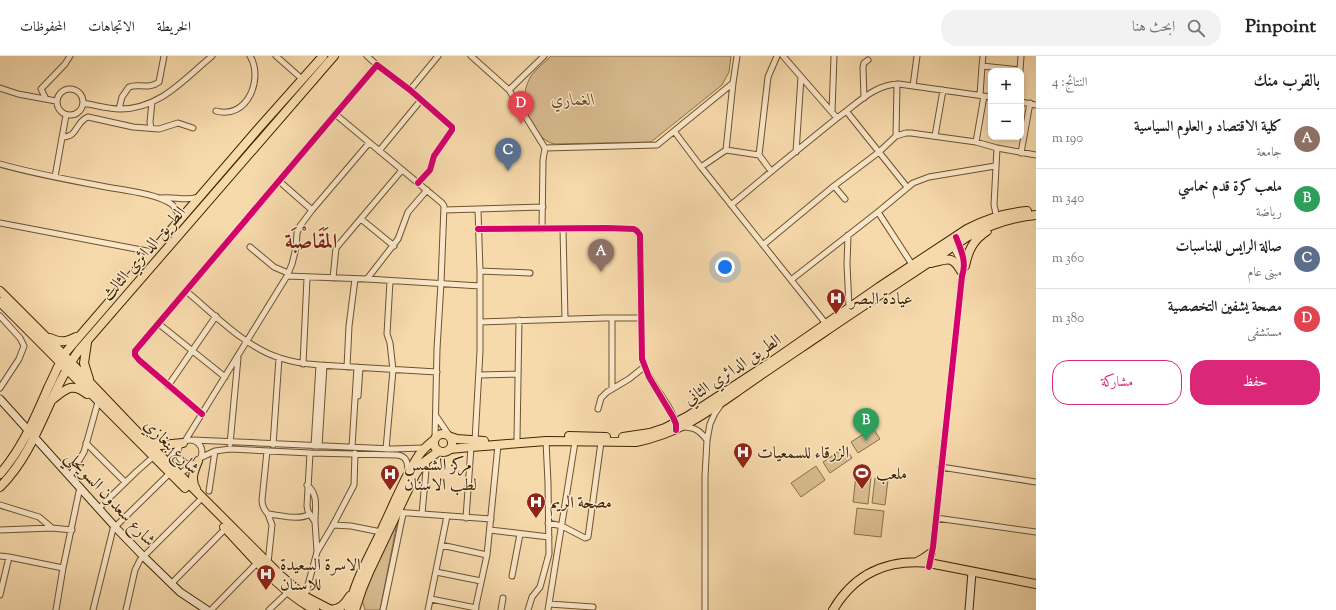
<!DOCTYPE html>
<html lang="ar">
<meta charset="utf-8">
<style>
:root{--surface:#fff;--page:#f2f2f2;--text:#202124;--muted:#757577;--line:#e0e0e0;--accent:#db2777}
body{margin:0;font-family:"Sorts Mill Goudy",Amiri,serif;background:var(--page);color:var(--text);direction:rtl}
.controls{position:absolute;right:12px;top:12px;display:grid;overflow:hidden;border-radius:8px;box-shadow:0 2px 6px #0003}
.controls button{width:36px;height:36px;display:grid;place-items:center;padding:0;border:0;border-bottom:1px solid var(--line);background:var(--surface);color:var(--text);font:20px sans-serif}
.you{position:absolute;left:725px;top:211px;width:14px;height:14px;margin:-10px;border:3px solid #fff;border-radius:50%;background:#1a73e8;box-shadow:0 0 0 6px #1a73e833}
.badge{display:grid;place-items:center;width:26px;height:26px;border-radius:50%;background:var(--accent);color:#fff;font-size:13px;font-weight:700}
.pin{position:absolute;translate:-50% -33px;filter:drop-shadow(0 1px 2px #0008)}
.pin::after{content:'';position:absolute;top:21px;width:14px;height:12px;background:inherit;clip-path:polygon(0 0,100% 0,50% 100%)}
.list{margin:0;padding:0;list-style:none}
h2{display:flex;justify-content:space-between;align-items:center;height:52px;margin:0;padding:0 16px;font-size:17px}
h2 small{font-size:13px;font-weight:400;color:var(--muted)}
.list li{display:grid;grid-template-columns:26px 1fr auto;gap:12px;align-items:center;box-sizing:border-box;height:60px;padding:0 16px;border-top:1px solid var(--line)}
.list b{display:block;font-size:15px;white-space:nowrap}
.list p{margin:0;font-size:13px;white-space:nowrap;color:var(--muted)}
.list em{font-size:13px;font-style:normal;color:var(--muted)}
.actions{display:flex;gap:8px;padding:12px 16px}
.actions a{flex:1;padding:9px 0;border:1px solid var(--accent);border-radius:16px;text-align:center;font-size:14px;color:var(--accent)}
.actions .main{background:var(--accent);color:#fff}
.icon{flex:none;width:22px;height:22px;fill:none;stroke:currentColor;stroke-width:2;stroke-linecap:round;stroke-linejoin:round}
.map{position:relative;flex:none;width:1036px;height:554px;overflow:hidden;direction:ltr}
header{display:flex;align-items:center;gap:24px;box-sizing:border-box;height:56px;padding:0 20px;background:var(--surface);border-bottom:1px solid var(--line)}
header strong{font-size:19px}
nav{display:flex;gap:22px;margin-inline-start:auto;font-size:14px}
.search{width:280px;height:36px;background:var(--page);display:flex;align-items:center;gap:10px;box-sizing:border-box;padding:0 14px;border-radius:16px;color:var(--muted);font-size:15px}
main{display:flex}
aside{flex:1;background:var(--surface)}
.map>svg:first-child{display:block}
.green{fill:#d8bb90;stroke:#8c704a}
.lines{fill:none;stroke-linecap:round;stroke-linejoin:round}
.street-casing{stroke:#6d532f;stroke-width:7}
.secondary-casing{stroke:#3f2605;stroke-width:9}
.primary-casing{stroke:#3f2605;stroke-width:10}
.street{stroke:#fae7c9;stroke-width:5}
.secondary{stroke:#fae7c9;stroke-width:7}
.primary{stroke:#f7daac;stroke-width:8}
.cycleway-casing{stroke:#fae7c9;stroke-width:8}
.cycleway{stroke:#d6006c;stroke-width:6}
.labels{text-anchor:middle;stroke-width:3;stroke-linejoin:round;paint-order:stroke}
.park-label{font-size:17px;font-style:italic;fill:#654b28;stroke:#fae7c9}
.street-label{font-size:17px;fill:#3f2605;stroke:#fae7c9}
.poi-label{font-size:17px;fill:#3f2605;stroke:#fae7c9;text-anchor:start}
.district-label{font-size:21px;font-weight:bold;fill:#7a1f14;stroke:#fae7c9}
</style>
<header>
<strong>Pinpoint</strong>
<div class="search"><svg class="icon" aria-label="search" viewBox="0 0 24 24"><circle cx="10" cy="10" r="6"/><path d="M15 15l6 6"/></svg>ابحث هنا</div>
<nav><a>الخريطة</a><a>الاتجاهات</a><a>المحفوظات</a></nav>
</header>
<main>
<aside>
<h2>بالقرب منك<small>النتائج: 4</small></h2>
<ul class="list">
<li><span class="badge" style="background:#8d6e63">A</span><div><b>كلية الاقتصاد و العلوم السياسية</b><p>جامعة</p></div><em>190 m</em></li>
<li><span class="badge" style="background:#2e9e5b">B</span><div><b>ملعب كرة قدم خماسي</b><p>رياضة</p></div><em>340 m</em></li>
<li><span class="badge" style="background:#5c6f8a">C</span><div><b>صالة الرايس للمناسبات</b><p>مبنى عام</p></div><em>360 m</em></li>
<li><span class="badge" style="background:#e0444e">D</span><div><b>مصحة يشفين التخصصية</b><p>مستشفى</p></div><em>380 m</em></li>
</ul>
<div class="actions"><a class="main">حفظ</a><a>مشاركة</a></div>
</aside>
<div class="map">
<svg width="1036" height="554" viewBox="0 0 1036 554">
<rect width="100%" height="100%" fill="#f7daac"/>
<filter id="stains"><feTurbulence type="fractalNoise" baseFrequency=".005" numOctaves="4"/><feColorMatrix values="0 0 0 0 .2 0 0 0 0 .09 0 0 0 0 .02 0 0 0 .5 -.17"/></filter>
<radialGradient id="worn" r=".72"><stop offset=".6" stop-color="#630" stop-opacity="0"/><stop offset="1" stop-color="#630" stop-opacity=".3"/></radialGradient>
<path class="green" d="M551 0H731L729 16 722 29 651 86 554 88C543 85 539 78 534 70 523 54 521 37 531 20 536 13 545 6 551 0Z
M873 372 880 383 858 397 851 386Z
M845 391 852 402 830 417 823 406Z
M816 410 825 424 801 441 791 427Z
M856 419 871 421 868 448 853 446Z
M875 422 888 424 885 449 872 447Z
M857 452 884 455 881 481 854 478Z
M398 462 380 554H365L362 544 363 537Z"/>
<g class="lines">
<g class="street-casing">
<path id="street" d="M276 0 302 23
M367 0 377 9
M471 0 509 34 545 92 543 104 542 173
M783 0 837 62C856 49 874 28 899 28L991 41
M982 10 983 0
M1020 15 1021 0
M913 30 917 0
M0 32 18 38 56 45
M57 46a13 13 0 1 1 26 0a13 13 0 1 1-26 0Z
M410 34 438 0
M509 34 544 0
M980 39 982 10 1020 14
M864 42 863 11 864 7 868 4
M46 43 41 33 65 8 70 0
M1021 46 1036 49
M83 47C95 49 108 53 120 53 160 53 184 23 212 0
M119 53 122 41 129 31C139 27 148 34 159 26L164 0
M216 55C247 64 264 23 250 0
M832 56 834 0
M847 56 907 131
M335 58 442 147 444 150 441 227 437 293 435 382
M151 72 150 66 152 46
M674 75 701 111 827 269
M896 80 897 28
M935 80 943 34
M63 81C78 81 75 66 88 61L133 71 159 73 178 67 193 72
M976 86 984 40
M545 92 657 89 733 27
M997 92 994 149 997 162
M726 94 759 99
M379 95 421 44
M796 96 801 21
M1021 97 1030 47
M0 108C35 118 70 124 106 131 123 134 151 137 166 145 174 148 178 155 180 164
M701 111 726 94 733 27 737 0
M771 115 759 99 768 21 777 0
M55 121 66 59
M279 125 312 154
M834 130 845 143
M161 142C174 140 185 146 198 141
M731 149 779 109 837 62
M445 154 543 151
M878 156 913 210
M361 163 394 190
M0 167 152 196
M478 173 607 172 634 173 637 175 640 179 642 303C648 327 671 346 676 369
M563 173 565 263
M848 179 847 208 849 251
M763 189 834 130 879 96 896 80 906 77H911L976 86 997 92 1036 99
M952 189 959 202 961 213
M250 191 274 211 288 217
M480 215 530 217
M287 220 292 208 296 192 297 177 300 170 312 154 369 87
M333 222 336 192 402 114
M367 223 398 183 408 156 427 134
M791 224 878 156 913 127 929 121 995 110
M186 235C213 257 246 292 280 302 292 306 306 308 319 309L437 316
M0 260 20 282 24 290 19 303 0 332
M612 262V333
M480 266 605 262H640
M159 268 225 321
M303 308 307 222
M347 311 349 270 355 223
M479 319 518 318
M168 330 216 260
M358 340 360 312
M598 353 601 342 607 336 629 323 644 311
M202 358 139 304 135 299V295L377 9 410 34 452 71V74L434 100 430 114 418 127
M436 360 449 379
M683 371C695 371 700 375 707 384
M517 383 519 264
M193 384 392 393 424 392
M178 396a12 12 0 1 1 24 0a12 12 0 1 1-24 0Z
M185 385 287 220 367 223 480 230
M475 385 480 295V215L478 154
M86 387 125 426
M230 388 238 302
M273 389 279 302
M314 390 319 309
M319 390 324 309
M352 391 357 311
M386 393 393 314 390 287 387 278 390 225
M267 395 262 444C262 450 264 454 268 458 280 459 299 465 310 458
M310 397 307 450 308 455 315 466 317 495
M200 402 215 395 230 393 310 397 397 399C407 400 408 407 408 417
M166 407 178 392
M941 411 1036 426
M70 420 84 396 98 346
M177 420 193 408
M307 429C319 439 315 452 315 465
M209 435 215 395
M0 449 39 461 52 472
M99 452 136 416 153 401
M395 456 491 463
M422 458 427 403
M466 462 471 391
M936 462 1036 476
M548 467 562 470 585 482 588 481 601 386
M333 469 351 470 381 476
M115 471 170 417
M0 474 52 472 72 474
M490 474 549 481
M441 489 487 499
M0 500 9 501
M268 507 272 469 268 458
M929 511 933 491 962 220C967 207 963 197 958 186
M436 516 481 525
M512 520 520 478
M171 528 226 472
M0 539 9 501 63 512
M305 540 317 496 333 469 354 429 355 397
M431 543 476 552
M549 548 593 551
M56 554 63 512 80 431
M93 554 114 469
M126 554 135 514 140 504 199 445
M211 554 257 507
M269 554 288 536
M383 554 403 458
M428 554 447 460
M475 554 487 499 498 389
M501 554 503 542
M528 554 532 541 540 531 549 498 548 427 546 385
M548 554 575 386
M705 554V420L707 384 710 368 715 357 720 350"/>
</g>
<g class="secondary-casing">
<path id="secondary" d="M0 343 118 474 143 500 180 536 207 554
M969 554 972 516"/>
</g>
<g class="primary-casing">
<path id="primary" d="M931 207C946 204 952 198 961 215
M965 210C968 195 973 184 987 175
M0 235 57 292 144 383 280 519 306 541 331 554
M0 246 185 432
M50 282C61 287 66 286 76 281
M87 287 84 307 89 323
M53 343C66 333 72 326 87 338
M434 387a9 9 0 1 1 18 0a9 9 0 1 1-18 0Z
M569 380 606 381
M451 381 457 383 484 385
M623 381 650 377 665 372 688 360 771 306 879 231 967 173C986 163 1005 157 1027 155
M148 386 161 389 183 387
M450 393 471 391 546 385 636 386C677 378 705 358 738 335 766 315 795 296 823 277 871 244 920 213 967 181 989 169 1011 161 1036 159
M0 418C22 393 35 362 48 332 54 320 59 307 66 296L258 73 323 0
M0 431C39 392 48 336 80 293L334 0
M196 433C190 423 194 415 198 405
M224 471C252 500 278 534 315 554
M917 506 924 502 931 497
M330 554C341 553 344 549 350 540
M349 554C354 525 371 498 383 471 394 448 405 420 419 399 423 393 428 389 434 384
M355 554 362 533 370 514 415 419 423 407 439 395
M833 554C855 517 887 503 929 507L1036 528"/>
</g>
<use href="#street" class="street"/>
<use href="#secondary" class="secondary"/>
<use href="#primary" class="primary"/>
<g class="cycleway-casing">
<path id="cycleway" d="M478 173 607 172 634 173 637 175 640 179 642 303 649 321 673 361 676 368V374
M202 358 139 304 135 299V295L377 9 410 34 452 71V74L434 100 430 114 418 127
M929 511 933 491 962 220C967 206 961 194 956 181"/>
</g>
<use href="#cycleway" class="cycleway"/>
</g>
<defs>
<g id="hospital-pin" transform="scale(1)"><path d="M0 17L-7.5 6A9.5 9.5 0 1 1 7.5 6Z" fill="#8f2418" stroke="#fae7c9"/><path d="M-5-5h3v3.5h4V-5h3V5h-3V1.5h-4V5h-3Z" fill="#fff"/></g>
<g id="stadium-pin" transform="scale(1)"><path d="M0 17L-7.5 6A9.5 9.5 0 1 1 7.5 6Z" fill="#8f2418" stroke="#fae7c9"/><path d="M0-5a6.5 5 0 1 0 0 10a6.5 5 0 1 0 0-10ZM-3.5-1.8h7v3.6h-7Z" fill="#fff"/></g>
</defs>
<g fill-rule="evenodd">
<use href="#hospital-pin" x="836" y="242"/>
<use href="#hospital-pin" x="743" y="396"/>
<use href="#stadium-pin" x="862" y="417"/>
<use href="#hospital-pin" x="390" y="418"/>
<use href="#hospital-pin" x="536" y="446"/>
<use href="#hospital-pin" x="266" y="518"/>
</g>
<g class="labels">
<g class="park-label">
<text x="573" y="49">الغماري</text>
</g>
<g class="street-label">
<text transform="translate(143 197) rotate(-49)" y="6">الطريق الدائري الثالث</text>
<text transform="translate(732 313) rotate(-34)" y="6">الطريق الدائري الثاني</text>
<text transform="translate(172 390) rotate(45)" y="6">شارع بنغازي</text>
<text transform="translate(111 442) rotate(47)" y="6">شارع سعدون السويحلي</text>
</g>
<g class="poi-label">
<text x="850" y="248">عيادة البصر</text>
<text x="757" y="402">الزرقاء للسمعيات</text>
<text x="404" y="414">مركز الشمس<tspan x="404" dy="20">لطب الاسنان</tspan></text>
<text x="876" y="423">ملعب</text>
<text x="550" y="452">مصحة الريم</text>
<text x="280" y="514">الاسرة السعيدة<tspan x="280" dy="20">للاسنان</tspan></text>
</g>
<g class="district-label">
<text x="311" y="192">المَقَاصْبَة</text>
</g>
</g>
<rect width="100%" height="100%" filter="url(#stains)"/>
<rect width="100%" height="100%" fill="url(#worn)"/>
</svg>
<div class="controls">
<button>+</button>
<button>−</button>
</div>
<div class="you"></div>
<div class="pin badge" style="left:601px;top:216px;background:#8d6e63">A</div>
<div class="pin badge" style="left:866px;top:385px;background:#2e9e5b">B</div>
<div class="pin badge" style="left:508px;top:115px;background:#5c6f8a">C</div>
<div class="pin badge" style="left:521px;top:68px;background:#e0444e">D</div>
</div>
</main>
